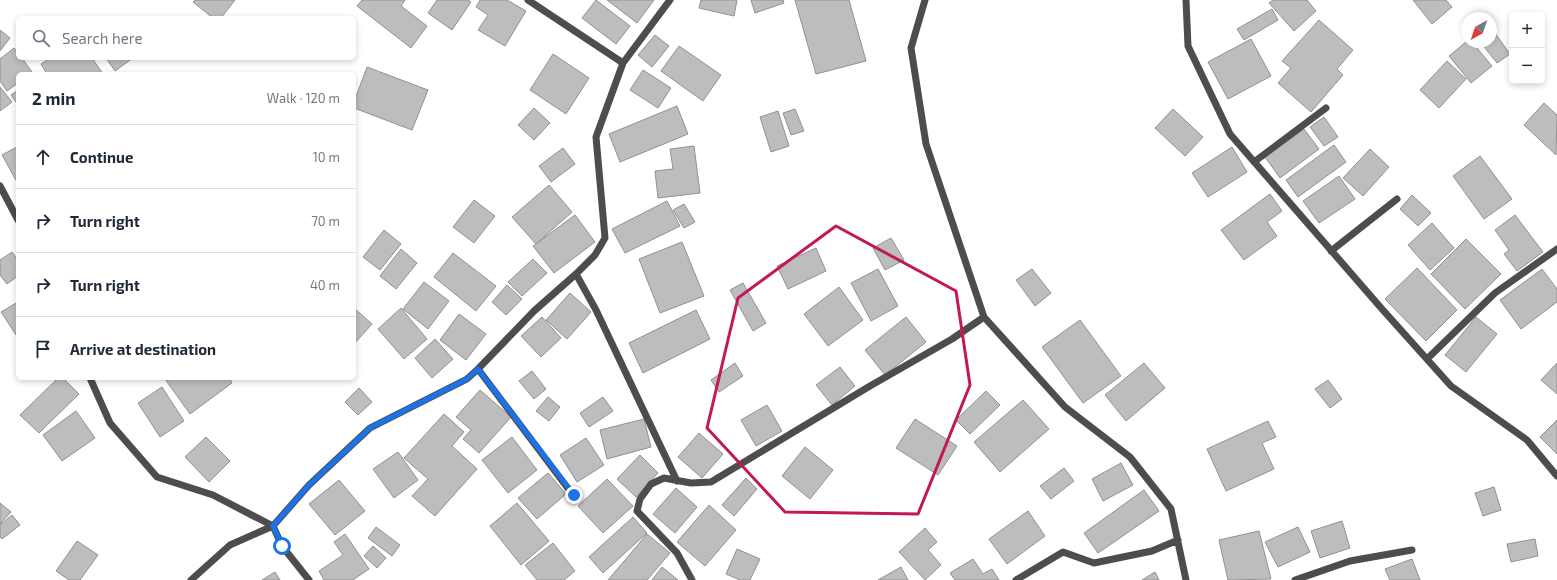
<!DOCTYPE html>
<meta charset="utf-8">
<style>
:root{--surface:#fff;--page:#f2f2f3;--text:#1f2937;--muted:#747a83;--line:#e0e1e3}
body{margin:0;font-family:"Exo 2",sans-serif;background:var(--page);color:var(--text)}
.controls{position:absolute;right:12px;top:12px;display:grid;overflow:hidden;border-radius:6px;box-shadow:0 2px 6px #0003}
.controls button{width:36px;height:36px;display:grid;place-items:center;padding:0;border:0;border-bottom:1px solid var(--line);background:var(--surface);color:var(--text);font:20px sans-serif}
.compass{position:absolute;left:1461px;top:12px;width:36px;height:36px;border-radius:50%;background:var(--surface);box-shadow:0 2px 6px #0003;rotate:220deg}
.stop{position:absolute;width:12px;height:12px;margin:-9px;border:3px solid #1a73e8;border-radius:50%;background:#fff}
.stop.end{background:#1a73e8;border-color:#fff;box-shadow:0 1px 4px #0008}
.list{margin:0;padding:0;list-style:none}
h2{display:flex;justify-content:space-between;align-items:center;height:52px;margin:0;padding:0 16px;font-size:17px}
h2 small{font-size:13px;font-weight:400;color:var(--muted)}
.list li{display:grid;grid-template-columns:26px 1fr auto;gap:12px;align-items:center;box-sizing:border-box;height:64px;padding:0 16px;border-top:1px solid var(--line)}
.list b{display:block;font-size:15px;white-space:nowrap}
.list em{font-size:13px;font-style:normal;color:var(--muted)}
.icon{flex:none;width:22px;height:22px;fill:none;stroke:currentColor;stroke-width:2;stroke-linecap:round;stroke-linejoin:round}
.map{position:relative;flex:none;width:1557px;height:580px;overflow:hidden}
.search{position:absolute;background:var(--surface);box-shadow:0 2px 6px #0003;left:16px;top:16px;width:340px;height:44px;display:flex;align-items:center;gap:10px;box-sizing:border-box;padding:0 14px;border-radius:6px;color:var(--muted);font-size:15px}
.panel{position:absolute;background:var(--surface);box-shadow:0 2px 6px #0003;left:16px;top:72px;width:340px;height:308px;border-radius:6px}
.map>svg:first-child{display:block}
.building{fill:#bdbdbd;stroke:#919191}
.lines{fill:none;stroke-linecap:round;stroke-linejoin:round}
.minor{stroke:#4d4d4d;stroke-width:7}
.route{stroke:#1a73e8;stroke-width:5}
.marked{fill:none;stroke:#c2185b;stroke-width:3;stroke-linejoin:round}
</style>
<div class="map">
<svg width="1557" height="580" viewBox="0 0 1557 580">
<rect width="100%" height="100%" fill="#fff"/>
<path class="building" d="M195 0H235L221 18H213L193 2Z
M362 0H405L401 6 427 26 411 48 357 6Z
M437 0H468L471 2 452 30 428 13Z
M480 0H507L526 11 505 46 478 30 488 15 476 7Z
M596 0 630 26 616 44 582 18Z
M607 0H654L637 23Z
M701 0H737L734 16 699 8Z
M751 0H783L784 3 755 13Z
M795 0H849L866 61 816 74Z
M1273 0H1307L1316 11 1294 31 1269 3Z
M1413 0H1446L1452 7 1432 24Z
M1272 9 1278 20 1244 40 1237 29Z
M1319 20 1353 50 1337 69 1343 75 1311 112 1278 83 1291 68 1282 61Z
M0 30 10 38 0 51Z
M1495 33 1510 54 1497 63 1481 43 1491 42V36Z
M655 35 669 46 652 67 638 55Z
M1251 39 1271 76 1228 99 1208 62Z
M1467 41V42H1472L1492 66 1471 83 1449 56Z
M679 46 721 75 703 101 661 71Z
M14 48 18 53V58H22L32 72 30 74H18V83L7 91 0 81V59Z
M553 54 589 78 566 114 530 90Z
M50 58H92L103 74H47L41 64Z
M106 58H133L115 71Z
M1447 61 1466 79 1439 108 1420 90Z
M367 67 428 90 412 130 354 108V102Z
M643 70 671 88 658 108 630 90Z
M0 87 12 102 0 111Z
M18 90V105L11 95Z
M1544 103 1557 115 1556 155 1524 125Z
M677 106 688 134 620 162 609 134Z
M534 108 550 123 534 140 518 125Z
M795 109 804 131 791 135 783 113Z
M1173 109 1203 137 1185 156 1155 128Z
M778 111 789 146 771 152 760 117Z
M1324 117 1338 137 1324 146 1310 127Z
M1304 129 1319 149 1280 178 1265 157Z
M1334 145 1346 162 1298 197 1286 180Z
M694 146 700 193 658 198 655 171 673 169 670 149Z
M17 147 18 149 17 182 2 155Z
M1232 147 1247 172 1208 197 1192 173Z
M563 148 575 164 551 182 539 166Z
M1370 149 1389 167 1363 196 1343 178Z
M1480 156 1512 199 1484 219 1453 176Z
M1339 176 1355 199 1319 223 1303 201Z
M549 185 572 212 536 244 512 217Z
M1270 194 1282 211 1267 222 1277 236 1244 260 1221 230Z
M1412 195 1431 213 1418 226 1400 209Z
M474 200 495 216 474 243 453 227Z
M667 201 680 226 625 253 612 229Z
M684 204 695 222 684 228 673 210Z
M575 215 595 242 554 273 533 246Z
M1515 215 1543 252 1517 271 1504 254 1509 250 1495 230Z
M1432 223 1454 248 1430 270 1408 245Z
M384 230 401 244 380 270 363 257Z
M891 238 904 260 885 270 873 248Z
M1466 239 1501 274 1465 309 1431 274Z
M682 242 704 296 660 313 639 259Z
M816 248 826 271 788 289 777 266Z
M401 249 417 263 396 289 380 276Z
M12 252 18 260V276L7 284 0 275V260Z
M453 253 496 286 476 311 434 277Z
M533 259 547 273 522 296 508 282Z
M1417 268 1457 310 1426 341 1385 299Z
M878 269 898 306 871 321 851 283Z
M1032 269 1051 293 1035 306 1016 280Z
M1542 269 1557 289V302L1521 329 1500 300Z
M424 282 449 301 428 329 403 309Z
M743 283 766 323 753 331 730 290Z
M507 285 522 299 506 315 492 302Z
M839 287 863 320 828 346 804 314Z
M570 293 591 312 567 339 546 320Z
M18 302V334L16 335 1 312Z
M354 308 372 324 354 344Z
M401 308 427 339 404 359 378 329Z
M696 310 710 339 643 373 629 343Z
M459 314 486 334 466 360 440 340Z
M542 317 561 338 541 357 521 336Z
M906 317 926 342 885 375 865 350Z
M1476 317 1497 334 1466 372 1445 355Z
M1080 320 1121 376 1083 403 1042 347Z
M435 339 453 359 432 378 415 358Z
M735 363 743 376 719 392 711 380Z
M1144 363 1165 388 1126 421 1105 395Z
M1557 363V394L1541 380Z
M840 367 855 386 832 405 816 385Z
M532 371 546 389 534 399 519 381Z
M58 378H63L79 394 39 433 20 415Z
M167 378H229L232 383 190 414 165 379Z
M1328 380 1342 399 1330 408 1315 389Z
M162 387 184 421 160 437 138 403Z
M359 388 372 402 358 415 345 402Z
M480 390 511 417 479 453 463 439 471 430 456 417Z
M986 391 1000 405 970 434 956 420Z
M548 397 560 407 549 421 536 411Z
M603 397 613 411 589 427 580 413Z
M1023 400 1049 429 1000 472 974 442Z
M767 405 782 431 756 446 741 420Z
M76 411 95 438 62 461 43 435Z
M444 414 464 432 452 446 477 469 435 516 412 496 428 479 404 458Z
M644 419 651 447 607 459 600 430Z
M915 419 957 446 938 475 896 448Z
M1557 420V454L1540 437Z
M1268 421 1276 437 1262 443 1274 469 1226 491 1207 449Z
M699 433 723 454 702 478 678 457Z
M206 437 230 461 209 482 185 457Z
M512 437 537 470 508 493 482 460Z
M586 438 604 465 577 482 560 455Z
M805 447 833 470 810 499 782 476Z
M398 452 418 480 394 498 373 469Z
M640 455 658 473 636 497 617 479Z
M1121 463 1133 485 1103 501 1092 479Z
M1064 468 1074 481 1051 499 1040 486Z
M548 473 566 494 537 519 518 498Z
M746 478 757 489 734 516 722 505Z
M607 479 633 506 603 533 578 506Z
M339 480 365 511 335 535 309 504Z
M1494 487 1501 510 1483 516 1475 493Z
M676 488 697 507 675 533 653 514Z
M1144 490 1159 511 1098 553 1084 533Z
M0 503 11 512 0 524Z
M517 503 549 541 521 565 490 526Z
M709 505 736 530 705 566 677 542Z
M1028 511 1045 536 1007 564 989 539Z
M12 515 20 525 2 539 0 537V525Z
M633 517 647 533 603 573 589 557Z
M1342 521 1350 548 1320 558 1311 531Z
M376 527 400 545 392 556 368 538Z
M1298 527 1310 552 1278 567 1265 542Z
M925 528 937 542 928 550 941 565 925 580 899 552Z
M1259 531 1271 579 1228 580 1219 540Z
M345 534 369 569 353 580H324L319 571 343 555 334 542Z
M647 534 670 553 647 580H608Z
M1535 539 1538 556 1511 562 1507 544Z
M77 541 98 555 80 580H69L56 571Z
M553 543 575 571 564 580H537L525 565Z
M373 546 386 558 377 568 364 556Z
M737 549 760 559 750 580H740L726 574Z
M973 559 983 574 992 569 999 580H955L950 573Z
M1412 559 1420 580H1390L1385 569Z
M662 567 678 580H652Z
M901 567 908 580H878Z
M275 572 280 580H262Z
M1155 572 1159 580H1142Z"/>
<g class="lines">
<path class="minor" d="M528 0 623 63
M925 0 911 48 926 144 984 317 1065 407 1130 457 1171 509 1186 580
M1186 0 1188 46 1230 134 1382 309 1451 386 1527 440 1557 476
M1254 162 1326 108
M0 186 18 220
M1331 251 1397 199
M576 274 596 310 677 481
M1427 359 1495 293 1557 249
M478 369 573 495
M90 378 110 423 157 477 213 495 273 526
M191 580 230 545 273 526
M309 580 282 546 273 526 309 485 370 428 467 379 478 369 534 311 576 274 595 255 605 238 596 137 623 63 670 0
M692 580 677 553 637 511 640 499 651 484 664 478 691 483 711 482 870 386 952 339 984 317
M1016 580 1063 552 1094 563 1152 551 1178 540
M1295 580 1350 561 1412 550"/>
</g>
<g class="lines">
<path class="route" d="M282 546 273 526 309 485 370 428 467 379 478 369 574 495"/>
</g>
<path class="marked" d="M836 226 956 291 970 385 918 514 785 512 707 428 738 298Z"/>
</svg>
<div class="controls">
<button>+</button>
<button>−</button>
</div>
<svg class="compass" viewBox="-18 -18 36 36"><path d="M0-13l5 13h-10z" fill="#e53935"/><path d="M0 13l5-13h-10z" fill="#747a83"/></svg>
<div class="stop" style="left:282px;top:546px"></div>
<div class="stop end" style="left:574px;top:495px"></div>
<div class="search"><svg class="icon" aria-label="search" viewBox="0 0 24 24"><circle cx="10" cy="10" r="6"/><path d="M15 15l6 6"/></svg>Search here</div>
<section class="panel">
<h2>2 min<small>Walk · 120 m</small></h2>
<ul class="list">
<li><svg class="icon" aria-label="ahead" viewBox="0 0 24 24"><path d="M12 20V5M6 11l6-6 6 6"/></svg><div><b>Continue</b></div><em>10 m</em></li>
<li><svg class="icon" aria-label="right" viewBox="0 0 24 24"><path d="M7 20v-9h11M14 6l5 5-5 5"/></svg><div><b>Turn right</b></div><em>70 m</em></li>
<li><svg class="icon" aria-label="right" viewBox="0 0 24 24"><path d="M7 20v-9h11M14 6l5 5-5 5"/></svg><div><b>Turn right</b></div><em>40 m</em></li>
<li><svg class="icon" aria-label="arrive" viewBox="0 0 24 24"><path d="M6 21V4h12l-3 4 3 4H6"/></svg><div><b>Arrive at destination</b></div></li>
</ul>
</section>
</div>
